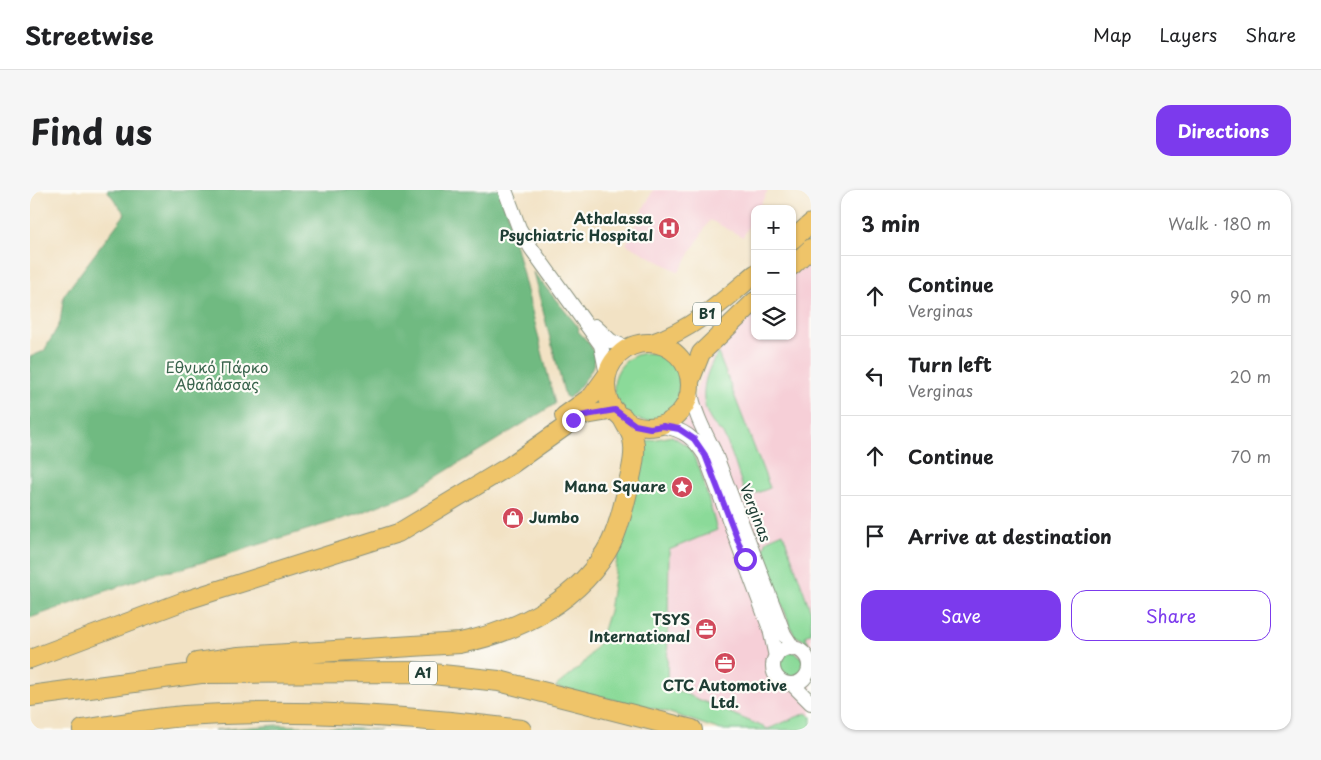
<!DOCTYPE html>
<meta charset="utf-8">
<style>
:root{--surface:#fff;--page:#f6f6f6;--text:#202124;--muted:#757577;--line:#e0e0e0;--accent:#7c3aed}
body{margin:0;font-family:"Playpen Sans",sans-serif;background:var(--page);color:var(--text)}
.controls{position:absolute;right:15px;top:15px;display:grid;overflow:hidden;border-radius:10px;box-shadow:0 1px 4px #0004}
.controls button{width:45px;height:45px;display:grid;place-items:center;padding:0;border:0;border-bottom:1px solid var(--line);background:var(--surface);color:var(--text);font:25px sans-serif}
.stop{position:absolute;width:15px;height:15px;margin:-11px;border:4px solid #7c3aed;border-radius:50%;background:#fff}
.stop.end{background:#7c3aed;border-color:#fff;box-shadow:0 1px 5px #0008}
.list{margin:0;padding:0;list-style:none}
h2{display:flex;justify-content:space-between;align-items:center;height:65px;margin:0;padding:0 20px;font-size:21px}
h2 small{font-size:16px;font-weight:400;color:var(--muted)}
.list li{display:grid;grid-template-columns:32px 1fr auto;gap:15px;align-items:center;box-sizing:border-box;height:80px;padding:0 20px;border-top:1px solid var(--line)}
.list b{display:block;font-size:19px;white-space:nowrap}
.list p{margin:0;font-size:16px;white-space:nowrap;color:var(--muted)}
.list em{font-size:16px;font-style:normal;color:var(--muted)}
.actions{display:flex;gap:10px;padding:15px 20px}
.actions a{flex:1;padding:11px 0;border:1px solid var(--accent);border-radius:15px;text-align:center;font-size:18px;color:var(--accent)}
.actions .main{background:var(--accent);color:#fff}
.icon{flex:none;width:28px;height:28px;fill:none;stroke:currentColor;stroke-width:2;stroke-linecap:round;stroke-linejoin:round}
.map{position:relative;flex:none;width:781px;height:540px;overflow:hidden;border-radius:15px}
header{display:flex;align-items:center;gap:30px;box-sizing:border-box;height:70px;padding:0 25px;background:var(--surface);border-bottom:1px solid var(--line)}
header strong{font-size:24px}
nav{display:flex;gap:28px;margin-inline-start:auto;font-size:18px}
.intro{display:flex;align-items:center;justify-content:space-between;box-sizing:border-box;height:120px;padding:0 30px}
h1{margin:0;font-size:35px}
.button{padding:12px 22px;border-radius:15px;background:var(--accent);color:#fff;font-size:18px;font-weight:700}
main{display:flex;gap:30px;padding:0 30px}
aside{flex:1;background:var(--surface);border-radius:15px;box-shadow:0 1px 4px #0004}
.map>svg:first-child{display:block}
.built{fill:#f6cfd7}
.green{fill:#8bda99;stroke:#558c66}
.forest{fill:#70ba81;stroke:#487c5a}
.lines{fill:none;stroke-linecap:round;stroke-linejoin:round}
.minor-casing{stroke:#88907c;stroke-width:16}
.major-casing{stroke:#88907c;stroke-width:20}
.highway-casing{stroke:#88907c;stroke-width:22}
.minor{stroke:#fff;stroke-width:14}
.major{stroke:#efc469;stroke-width:18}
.highway{stroke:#efc469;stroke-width:20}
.route{stroke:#7c3aed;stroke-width:6}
.labels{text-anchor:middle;stroke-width:4.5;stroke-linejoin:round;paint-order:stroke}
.shield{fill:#fdfcf7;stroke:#62766e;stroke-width:1}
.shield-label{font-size:14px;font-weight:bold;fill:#1f3d34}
.poi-label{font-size:15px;font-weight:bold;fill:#1f3d34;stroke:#fdfcf7;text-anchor:end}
.park-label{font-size:15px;fill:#3a644d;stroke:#fdfcf7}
.street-label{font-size:15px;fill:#1f3d34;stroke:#fdfcf7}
</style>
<header>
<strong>Streetwise</strong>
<nav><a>Map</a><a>Layers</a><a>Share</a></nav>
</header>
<div class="intro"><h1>Find us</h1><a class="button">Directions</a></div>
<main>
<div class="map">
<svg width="781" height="540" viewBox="0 0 781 540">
<rect width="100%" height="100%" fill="#fdfcf7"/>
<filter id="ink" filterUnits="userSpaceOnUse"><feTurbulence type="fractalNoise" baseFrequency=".02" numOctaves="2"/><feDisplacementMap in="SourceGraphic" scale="10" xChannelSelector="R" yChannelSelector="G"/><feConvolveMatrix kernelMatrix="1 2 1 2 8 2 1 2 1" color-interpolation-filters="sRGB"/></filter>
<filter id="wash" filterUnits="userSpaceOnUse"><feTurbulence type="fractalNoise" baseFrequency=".0096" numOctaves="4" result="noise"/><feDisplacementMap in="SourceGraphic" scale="20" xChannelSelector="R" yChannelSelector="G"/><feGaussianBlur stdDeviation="1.12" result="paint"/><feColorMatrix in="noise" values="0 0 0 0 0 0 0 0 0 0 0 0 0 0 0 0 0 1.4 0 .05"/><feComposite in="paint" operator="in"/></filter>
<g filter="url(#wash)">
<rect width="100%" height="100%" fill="#f2e2c4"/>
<path class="built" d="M623 0H738L728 19H725V25L713 47 680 30 649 82 596 54Z
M781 69V527L776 523 738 539 649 501 637 499 639 360 687 339 670 279 659 257 642 246 660 225 667 196 689 153 725 120V146H762V86Z"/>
<path class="green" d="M688 163 740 298 716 307C709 287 703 263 693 244 689 239 683 235 680 229 668 208 675 182 688 163Z
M584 197a34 34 0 1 1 68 0a34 34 0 1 1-68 0Z
M642 246 659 257 670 279 687 340 639 360 637 499 649 501 738 539 776 523 781 527V540H691L634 521 525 497 552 475 569 453 579 421 591 343 612 252Z
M753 343 781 422V443L775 446 779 453 764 445 732 364 737 350Z
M748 475a13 13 0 1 1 26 0a13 13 0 1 1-26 0Z"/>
<path class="forest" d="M77 0H472L525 214 382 302 325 325 147 380 127 383 0 428V167L14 161 30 133 34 105 95 24Z
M503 82 549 138 548 141C553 147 560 153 563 160 571 174 549 198 539 208L535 206Z
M248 535 350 540H184Z"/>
</g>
<g filter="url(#ink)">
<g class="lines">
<g class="minor-casing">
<path id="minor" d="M475 0 489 38 501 58 571 155 577 185
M565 136 581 151 597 158
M660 197C663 221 674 241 684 261L754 444 763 458
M633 236C654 240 663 247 675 265L740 439 746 467
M743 476a18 18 0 1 1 36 0a18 18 0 1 1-36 0Z
M762 494 781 513"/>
</g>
<g class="major-casing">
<path id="major" d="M762 50 781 33
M762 76 781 58
M622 153C663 139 692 112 725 84
M576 195a42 42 0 1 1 84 0a42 42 0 1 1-84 0Z
M660 191 671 163 725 111
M534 226 562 206 577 185
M0 469 157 410 368 343 481 275 550 226 585 220"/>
</g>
<g class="highway-casing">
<path id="highway" d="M167 473 209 467 430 453C490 441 552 409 581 353 589 337 593 319 597 302 600 286 607 265 603 249 602 242 596 235 593 228
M0 506 171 483 383 482 469 491 662 540
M53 540C86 535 120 529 154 526 267 518 379 526 491 540"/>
</g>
<use href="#minor" class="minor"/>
<use href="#major" class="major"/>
<use href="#highway" class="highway"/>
</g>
</g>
<g class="lines" filter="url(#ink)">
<path class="route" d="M543 230 550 226 585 220 605 235 620 238 633 236 649 239 664 249 675 265 715 369"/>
</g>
<defs>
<g id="hospital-disc" transform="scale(1.125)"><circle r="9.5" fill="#d1495b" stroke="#fdfcf7"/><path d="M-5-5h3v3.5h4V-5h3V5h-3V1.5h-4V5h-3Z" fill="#fff"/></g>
<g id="sight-disc" transform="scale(1.125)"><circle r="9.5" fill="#d1495b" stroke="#fdfcf7"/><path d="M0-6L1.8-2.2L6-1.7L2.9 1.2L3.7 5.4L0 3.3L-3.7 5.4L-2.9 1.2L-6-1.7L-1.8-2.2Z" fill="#fff"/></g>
<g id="shop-disc" transform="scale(1.125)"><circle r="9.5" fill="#d1495b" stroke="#fdfcf7"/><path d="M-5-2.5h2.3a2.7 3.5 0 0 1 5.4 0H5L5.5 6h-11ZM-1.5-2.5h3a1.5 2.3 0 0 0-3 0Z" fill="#fff"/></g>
<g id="office-disc" transform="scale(1.125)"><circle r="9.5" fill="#d1495b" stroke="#fdfcf7"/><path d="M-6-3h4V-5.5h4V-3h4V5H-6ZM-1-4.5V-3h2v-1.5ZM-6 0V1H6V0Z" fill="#fff"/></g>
</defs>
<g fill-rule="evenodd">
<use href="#hospital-disc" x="639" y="38"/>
<use href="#sight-disc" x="652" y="297"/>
<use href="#shop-disc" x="483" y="328"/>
<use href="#office-disc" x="676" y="439"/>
<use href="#office-disc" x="695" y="473"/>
</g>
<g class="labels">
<g class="shield">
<rect x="663" y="112.5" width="28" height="23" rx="4"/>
<rect x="379" y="471.5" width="28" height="23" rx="4"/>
</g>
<g class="shield-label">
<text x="677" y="129">B1</text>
<text x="393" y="488">A1</text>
</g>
<g class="poi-label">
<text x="623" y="34">Athalassa<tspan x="623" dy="17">Psychiatric Hospital</tspan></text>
<text x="636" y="302">Mana Square</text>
<text x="499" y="333" text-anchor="start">Jumbo</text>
<text x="660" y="435">TSYS<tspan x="660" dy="17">International</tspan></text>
<text x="695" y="501" text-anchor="middle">CTC Automotive<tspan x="695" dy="17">Ltd.</tspan></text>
</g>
<g class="park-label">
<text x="187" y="183">Εθνικό Πάρκο<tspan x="187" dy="17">Αθαλάσσας</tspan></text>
</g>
<g class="street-label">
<text transform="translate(725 323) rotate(69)" y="5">Verginas</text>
</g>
</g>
</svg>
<div class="controls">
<button>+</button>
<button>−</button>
<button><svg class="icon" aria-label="layers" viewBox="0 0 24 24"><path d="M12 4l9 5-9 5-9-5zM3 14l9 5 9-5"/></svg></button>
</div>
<div class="stop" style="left:715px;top:369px"></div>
<div class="stop end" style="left:543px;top:230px"></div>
</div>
<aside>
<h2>3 min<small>Walk · 180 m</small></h2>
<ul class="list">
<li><svg class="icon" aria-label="ahead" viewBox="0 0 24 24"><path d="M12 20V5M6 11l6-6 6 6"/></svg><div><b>Continue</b><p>Verginas</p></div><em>90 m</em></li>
<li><svg class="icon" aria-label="left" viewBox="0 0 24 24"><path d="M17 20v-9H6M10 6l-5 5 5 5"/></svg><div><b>Turn left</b><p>Verginas</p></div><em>20 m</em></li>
<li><svg class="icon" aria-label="ahead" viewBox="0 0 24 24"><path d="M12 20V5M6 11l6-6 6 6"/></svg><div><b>Continue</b></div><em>70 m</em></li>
<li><svg class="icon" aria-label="arrive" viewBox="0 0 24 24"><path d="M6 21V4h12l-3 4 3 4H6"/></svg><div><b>Arrive at destination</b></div></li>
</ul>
<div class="actions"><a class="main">Save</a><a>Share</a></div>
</aside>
</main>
